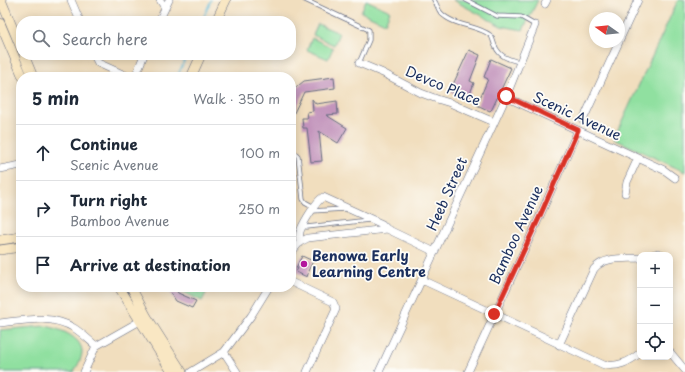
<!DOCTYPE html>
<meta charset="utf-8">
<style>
:root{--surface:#fff;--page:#f6f6f7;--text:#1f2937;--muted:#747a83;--line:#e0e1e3}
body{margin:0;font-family:"Playpen Sans",sans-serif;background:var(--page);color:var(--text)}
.controls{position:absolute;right:12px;bottom:12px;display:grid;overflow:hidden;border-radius:8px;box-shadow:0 2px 10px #0003}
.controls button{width:36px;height:36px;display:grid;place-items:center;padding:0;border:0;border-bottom:1px solid var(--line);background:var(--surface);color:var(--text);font:20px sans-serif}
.compass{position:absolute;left:589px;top:12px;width:36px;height:36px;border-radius:50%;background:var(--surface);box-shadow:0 2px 10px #0003;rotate:285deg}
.stop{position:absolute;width:12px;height:12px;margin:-9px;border:3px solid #d93025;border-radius:50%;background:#fff}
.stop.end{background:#d93025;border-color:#fff;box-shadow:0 1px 4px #0008}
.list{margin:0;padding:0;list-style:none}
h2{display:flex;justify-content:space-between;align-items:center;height:52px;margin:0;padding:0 16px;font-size:17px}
h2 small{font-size:13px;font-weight:400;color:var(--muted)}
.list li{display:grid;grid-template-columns:26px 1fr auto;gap:12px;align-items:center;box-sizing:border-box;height:56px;padding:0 16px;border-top:1px solid var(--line)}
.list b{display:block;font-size:15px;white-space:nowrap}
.list p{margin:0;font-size:13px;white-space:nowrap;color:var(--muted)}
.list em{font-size:13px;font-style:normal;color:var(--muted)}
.icon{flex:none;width:22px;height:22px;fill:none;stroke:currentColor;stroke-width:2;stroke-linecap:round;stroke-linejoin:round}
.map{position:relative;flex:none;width:685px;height:372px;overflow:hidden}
.search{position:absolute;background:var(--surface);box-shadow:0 2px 10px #0003;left:16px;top:16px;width:280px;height:44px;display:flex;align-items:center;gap:10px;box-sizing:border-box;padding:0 14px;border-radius:16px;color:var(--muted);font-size:15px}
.panel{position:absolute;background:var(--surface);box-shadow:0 2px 10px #0003;left:16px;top:72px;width:280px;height:220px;border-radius:16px}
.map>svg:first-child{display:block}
.green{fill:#90e0a0;stroke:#56887f}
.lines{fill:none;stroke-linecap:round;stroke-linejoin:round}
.stream{stroke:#56b6d4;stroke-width:1.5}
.building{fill:#c394bc}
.service-casing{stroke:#666c80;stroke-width:5}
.minor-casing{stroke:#666c80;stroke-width:8}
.secondary-casing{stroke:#666c80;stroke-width:10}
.service{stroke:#fff;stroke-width:3.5}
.minor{stroke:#fff;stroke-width:7}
.secondary{stroke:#f9e7c3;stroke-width:9}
.route{stroke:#d93025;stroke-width:5}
.poi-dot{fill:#b5179e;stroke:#fdfcf7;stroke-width:1.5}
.labels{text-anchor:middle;stroke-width:3.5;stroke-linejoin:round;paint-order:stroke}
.street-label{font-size:14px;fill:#1b2f5e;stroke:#fdfcf7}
.poi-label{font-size:14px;font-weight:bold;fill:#1b2f5e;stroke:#fdfcf7;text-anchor:start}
</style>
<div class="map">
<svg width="685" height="372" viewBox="0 0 685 372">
<rect width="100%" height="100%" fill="#fdfcf7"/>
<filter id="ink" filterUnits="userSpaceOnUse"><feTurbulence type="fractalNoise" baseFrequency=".025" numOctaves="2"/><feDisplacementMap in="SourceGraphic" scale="8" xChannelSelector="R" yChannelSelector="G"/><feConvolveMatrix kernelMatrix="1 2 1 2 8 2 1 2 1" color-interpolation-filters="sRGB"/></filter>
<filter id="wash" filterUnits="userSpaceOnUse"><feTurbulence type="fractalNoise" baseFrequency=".012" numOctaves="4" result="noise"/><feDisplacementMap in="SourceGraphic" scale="16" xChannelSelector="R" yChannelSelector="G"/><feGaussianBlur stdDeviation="0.9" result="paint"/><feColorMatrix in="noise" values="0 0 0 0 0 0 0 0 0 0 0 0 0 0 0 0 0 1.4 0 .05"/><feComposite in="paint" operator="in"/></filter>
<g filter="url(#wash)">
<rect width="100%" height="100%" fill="#f1debe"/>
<path class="green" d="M366 0 390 11 385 23 361 12Z
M453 0H538L523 30 501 26Z
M678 0H685V172L614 139Z
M318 24 339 33 334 45 313 35Z
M312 38 333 48 328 59 307 50Z
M177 287H209L202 301 177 289Z
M45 326C57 328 81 336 82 351 82 359 77 366 74 372H0V330Z"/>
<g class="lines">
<path class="stream" d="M202 21 211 0
M177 77 187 55"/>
</g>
<g id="blocks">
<path class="building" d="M469 50 480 55 470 81 474 83 468 99 450 91Z
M491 59 511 68 492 109 490 111 477 105 488 79 484 77Z
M334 77 335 88 304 92 291 119V89L293 90 304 81Z
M312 99 316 104 337 101 338 114 326 115 347 128 338 143 319 131 322 161 311 162 307 128H303L302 118H308L307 112 313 111Z
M302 256 313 261 308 271H309L307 277 296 272 298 268H296Z
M167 287H174L178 293 196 301 192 308 176 301Z"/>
</g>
</g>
<g filter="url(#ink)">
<use href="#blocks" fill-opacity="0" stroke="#666c80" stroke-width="1"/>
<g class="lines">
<g class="service-casing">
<path id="service" d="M305 0 369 30V40L359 63
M434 0C437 4 438 10 441 13 453 26 477 25 490 35 493 37 493 42 495 46 500 57 508 59 519 62
M466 0 497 16 521 17 535 25
M295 153 298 156 303 199 305 202 314 207
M312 211 344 209
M302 226 307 227 369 220"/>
</g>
<g class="minor-casing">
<path id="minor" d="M71 0 80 21
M160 0 165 8
M545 4 547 0
M159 21 169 0
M619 41 638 0
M94 55 98 63 129 77
M359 63 383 73 421 93 437 99 450 103 494 122
M135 77 144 55
M506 97 664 170 675 178
M583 120 619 42
M0 169 21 165
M625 193 627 182 638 158
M300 242C299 237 299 233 301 229 304 222 317 200 323 197L382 224 387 229
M291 253 300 242 308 238 387 229 435 252
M652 255 658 253 663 255
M422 280 604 365C619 367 629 362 640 353
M291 282 333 302 336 309 307 372
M0 323C25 320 52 314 74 328 82 333 89 340 96 346
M559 345 594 269C604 256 624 259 640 258
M224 352 237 372
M670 352 685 370
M84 372 96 346 140 321
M191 372 224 352 251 316 269 287
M379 372 506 97 535 25
M468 372 539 218 578 130"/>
</g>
<g class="secondary-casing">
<path id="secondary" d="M1 0 21 48
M216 21 226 0
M0 23 23 77
M24 55 33 77
M191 77 201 55
M0 240 21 237
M0 250 21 247
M119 287 172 372
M131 287 147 317 182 372"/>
</g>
<use href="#service" class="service"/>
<use href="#minor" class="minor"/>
<use href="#secondary" class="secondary"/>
</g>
</g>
<g class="lines" filter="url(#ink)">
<path class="route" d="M494 314 539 218 578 130 506 96"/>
</g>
<circle class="poi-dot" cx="304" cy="264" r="4"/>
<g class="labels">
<g class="street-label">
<text transform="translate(443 86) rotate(23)" y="5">Devco Place</text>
<text transform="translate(577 116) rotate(25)" y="5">Scenic Avenue</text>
<text transform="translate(447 194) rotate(-66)" y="5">Heeb Street</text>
<text transform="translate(516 235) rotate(-65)" y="5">Bamboo Avenue</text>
</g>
<g class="poi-label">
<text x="312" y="261">Benowa Early<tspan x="312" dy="16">Learning Centre</tspan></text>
</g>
</g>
</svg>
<div class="controls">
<button>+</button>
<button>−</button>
<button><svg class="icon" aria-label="locate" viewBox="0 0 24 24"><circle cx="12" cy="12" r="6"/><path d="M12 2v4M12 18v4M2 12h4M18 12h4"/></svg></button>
</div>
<svg class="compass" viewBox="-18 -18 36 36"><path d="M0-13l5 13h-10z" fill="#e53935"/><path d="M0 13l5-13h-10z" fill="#747a83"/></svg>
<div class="stop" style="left:506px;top:96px"></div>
<div class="stop end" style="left:494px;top:314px"></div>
<div class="search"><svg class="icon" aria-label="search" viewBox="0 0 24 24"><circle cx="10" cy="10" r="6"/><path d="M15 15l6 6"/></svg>Search here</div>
<section class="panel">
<h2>5 min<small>Walk · 350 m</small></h2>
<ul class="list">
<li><svg class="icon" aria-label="ahead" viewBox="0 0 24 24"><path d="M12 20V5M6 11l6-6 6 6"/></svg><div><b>Continue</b><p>Scenic Avenue</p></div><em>100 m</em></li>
<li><svg class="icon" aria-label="right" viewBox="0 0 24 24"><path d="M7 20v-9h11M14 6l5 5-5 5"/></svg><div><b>Turn right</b><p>Bamboo Avenue</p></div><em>250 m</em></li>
<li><svg class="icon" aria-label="arrive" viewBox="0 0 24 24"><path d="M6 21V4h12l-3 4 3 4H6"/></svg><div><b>Arrive at destination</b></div></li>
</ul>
</section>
</div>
